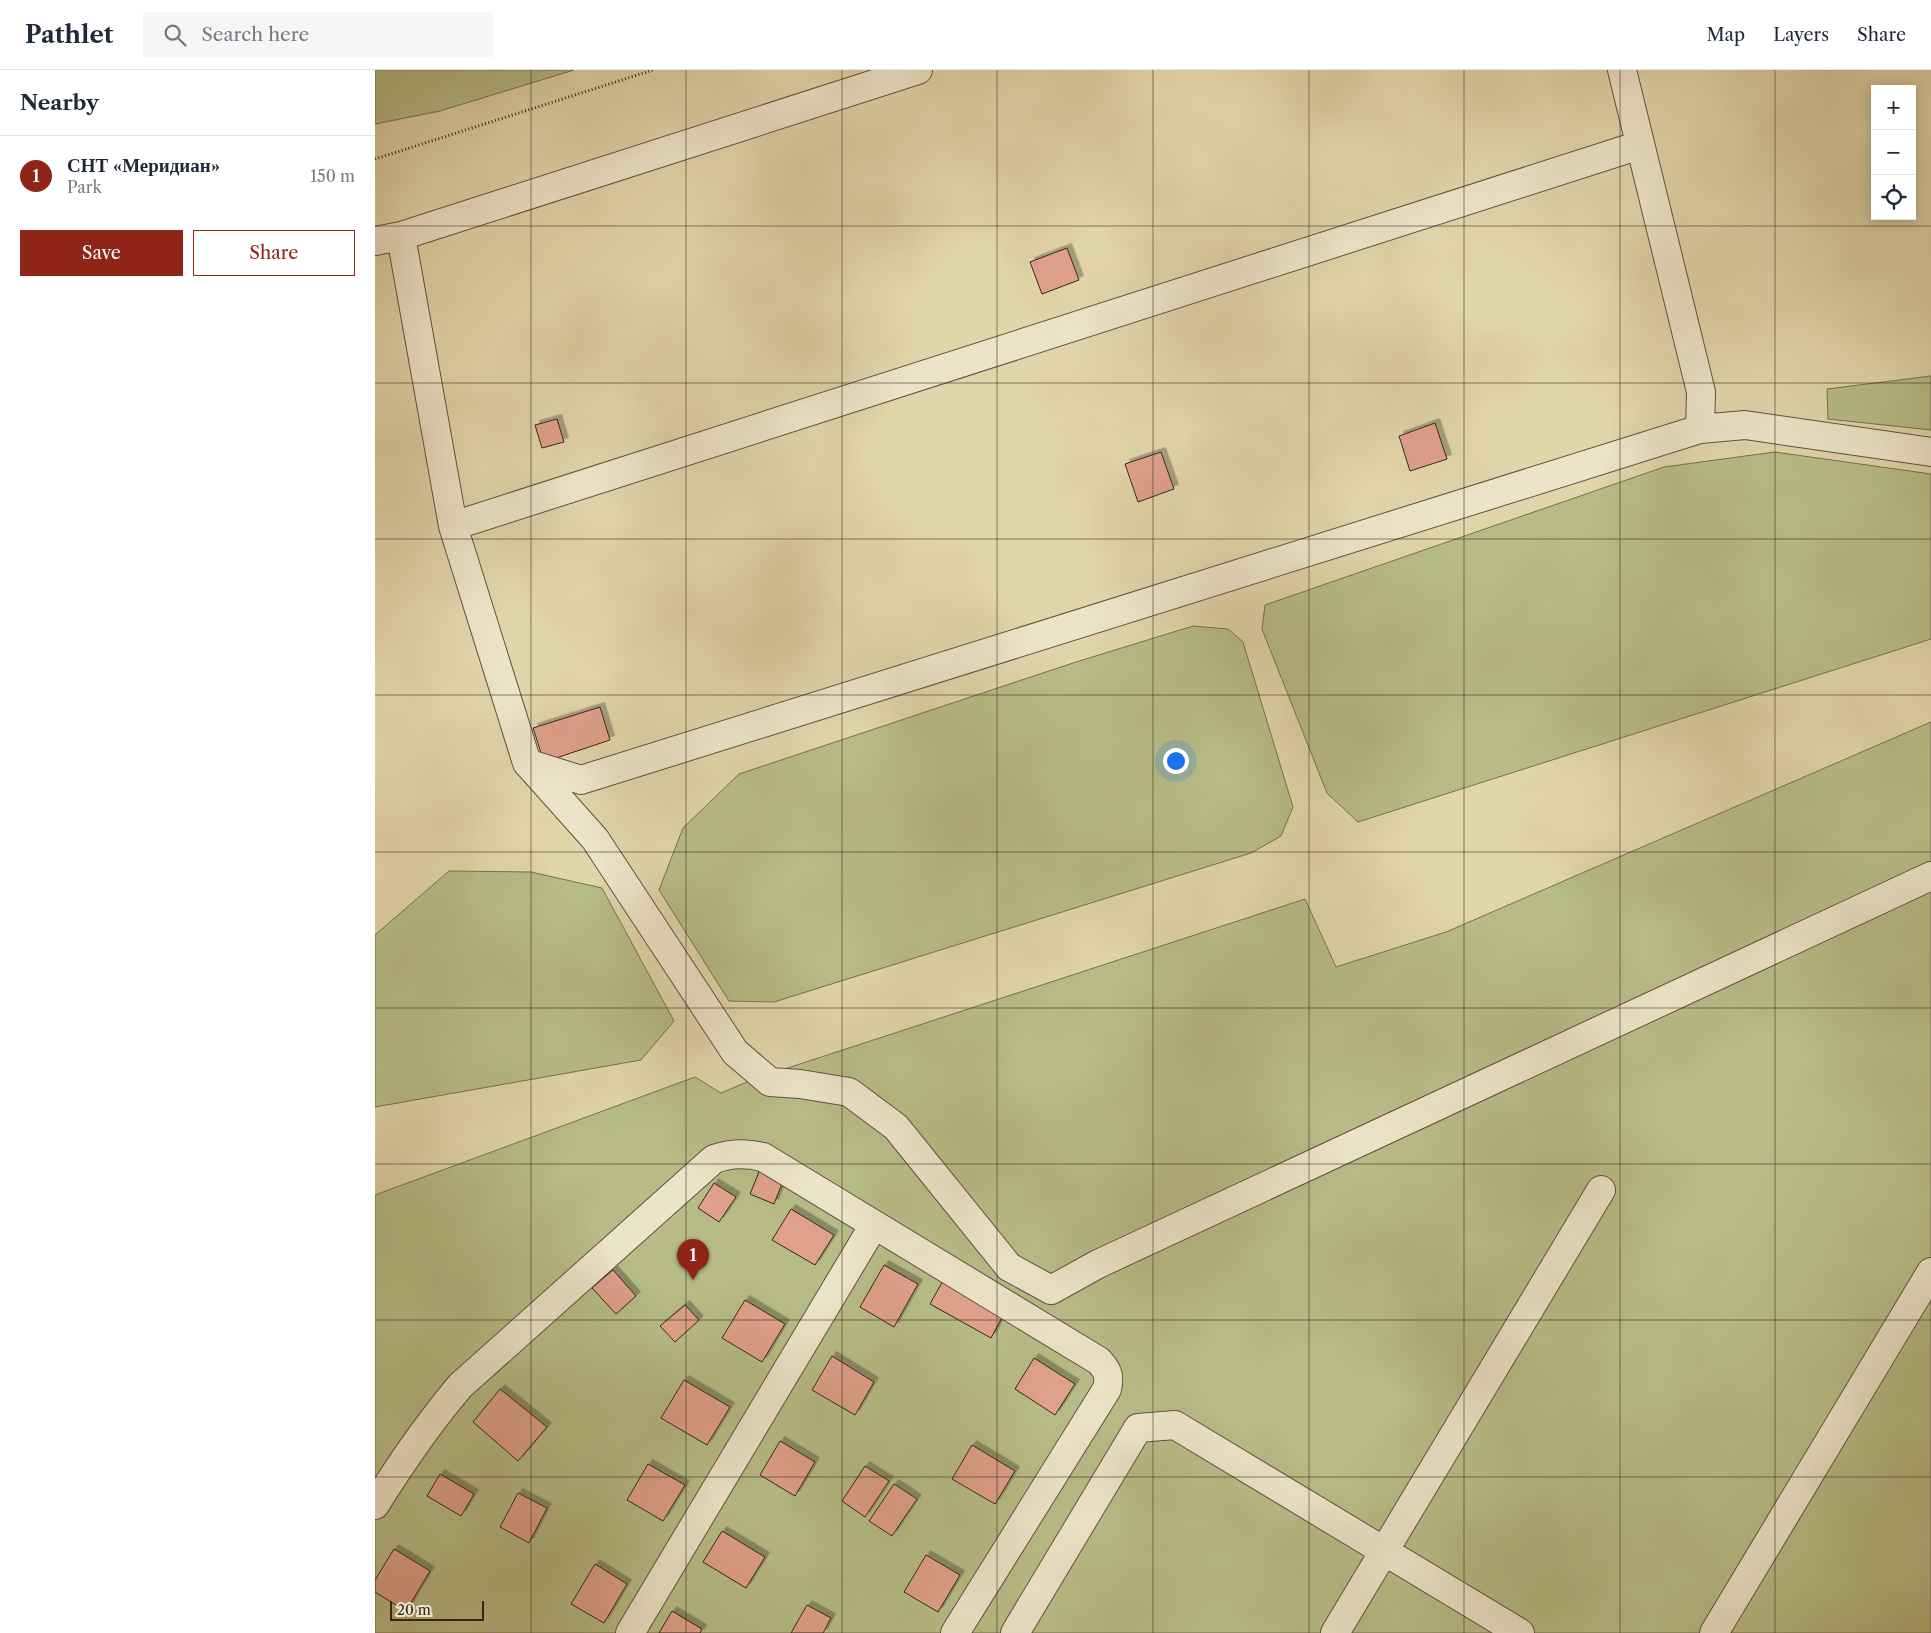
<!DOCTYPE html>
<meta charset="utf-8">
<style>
:root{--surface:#fff;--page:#f6f6f7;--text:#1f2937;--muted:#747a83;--line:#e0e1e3;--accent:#8f2418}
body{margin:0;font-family:"Libre Caslon Text",serif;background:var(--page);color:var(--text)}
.controls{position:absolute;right:15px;top:15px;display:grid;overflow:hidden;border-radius:0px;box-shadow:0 2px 12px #0003}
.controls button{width:45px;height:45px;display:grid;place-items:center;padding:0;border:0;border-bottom:1px solid var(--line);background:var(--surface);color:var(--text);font:25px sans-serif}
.scale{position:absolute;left:15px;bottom:12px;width:94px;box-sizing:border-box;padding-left:5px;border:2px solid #35261d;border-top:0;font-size:14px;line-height:18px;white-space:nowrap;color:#35261d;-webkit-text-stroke:4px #ece4c8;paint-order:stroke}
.you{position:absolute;left:800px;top:690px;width:18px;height:18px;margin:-12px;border:4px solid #fff;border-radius:50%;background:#1a73e8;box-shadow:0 0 0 8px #1a73e833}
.badge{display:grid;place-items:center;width:32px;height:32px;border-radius:50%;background:var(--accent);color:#fff;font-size:16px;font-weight:700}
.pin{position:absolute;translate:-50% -41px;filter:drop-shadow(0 1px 2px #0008)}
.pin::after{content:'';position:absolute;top:26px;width:18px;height:15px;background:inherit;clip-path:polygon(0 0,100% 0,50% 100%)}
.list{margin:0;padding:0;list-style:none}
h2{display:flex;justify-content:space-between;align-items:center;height:65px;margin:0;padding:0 20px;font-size:21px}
h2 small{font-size:16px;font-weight:400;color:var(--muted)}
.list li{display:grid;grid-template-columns:32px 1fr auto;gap:15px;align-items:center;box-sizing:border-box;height:80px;padding:0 20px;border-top:1px solid var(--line)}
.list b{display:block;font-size:19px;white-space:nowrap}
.list p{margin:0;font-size:16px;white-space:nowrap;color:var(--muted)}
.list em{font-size:16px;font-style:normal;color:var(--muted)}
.actions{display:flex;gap:10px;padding:15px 20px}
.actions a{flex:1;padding:11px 0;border:1px solid var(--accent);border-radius:0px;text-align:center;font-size:18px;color:var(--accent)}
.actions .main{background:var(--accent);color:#fff}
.icon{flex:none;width:28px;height:28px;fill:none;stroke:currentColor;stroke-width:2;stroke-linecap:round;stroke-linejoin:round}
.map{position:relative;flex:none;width:1556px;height:1563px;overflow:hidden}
header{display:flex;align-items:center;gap:30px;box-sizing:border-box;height:70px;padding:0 25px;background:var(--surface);border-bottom:1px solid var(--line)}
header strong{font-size:24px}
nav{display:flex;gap:28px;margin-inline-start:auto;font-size:18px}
.search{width:350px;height:45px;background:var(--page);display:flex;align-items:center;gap:12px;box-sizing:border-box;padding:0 18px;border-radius:0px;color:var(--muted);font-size:19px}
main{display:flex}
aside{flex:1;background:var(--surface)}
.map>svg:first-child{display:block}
.green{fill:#b7bc86;stroke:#767152}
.building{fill:#dfa18b;stroke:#35261d;filter:url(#shadow)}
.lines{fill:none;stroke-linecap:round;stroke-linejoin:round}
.minor-casing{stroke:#605240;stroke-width:30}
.path{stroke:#35261d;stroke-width:3;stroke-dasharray:1 2.5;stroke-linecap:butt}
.minor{stroke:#ece4c8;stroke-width:28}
.grid{fill:none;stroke:#35261d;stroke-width:1;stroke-opacity:0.55}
</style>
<header>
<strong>Pathlet</strong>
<div class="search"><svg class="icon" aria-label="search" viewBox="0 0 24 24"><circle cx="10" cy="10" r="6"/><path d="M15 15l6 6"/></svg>Search here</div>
<nav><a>Map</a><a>Layers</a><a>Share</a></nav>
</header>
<main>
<aside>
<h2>Nearby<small></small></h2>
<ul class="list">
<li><span class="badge">1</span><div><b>СНТ «Меридиан»</b><p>Park</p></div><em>150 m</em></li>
</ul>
<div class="actions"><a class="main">Save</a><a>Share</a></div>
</aside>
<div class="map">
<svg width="1556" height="1563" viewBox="0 0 1556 1563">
<defs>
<filter id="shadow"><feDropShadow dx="4.5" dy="-4.5" stdDeviation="0" flood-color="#0004"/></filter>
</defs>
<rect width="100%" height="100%" fill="#e1d5aa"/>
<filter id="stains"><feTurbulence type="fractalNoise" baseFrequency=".004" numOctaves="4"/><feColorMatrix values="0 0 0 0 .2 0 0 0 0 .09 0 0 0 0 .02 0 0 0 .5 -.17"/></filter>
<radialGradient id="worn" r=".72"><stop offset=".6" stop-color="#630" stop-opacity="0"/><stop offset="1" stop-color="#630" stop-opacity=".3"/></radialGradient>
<path class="green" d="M0 0H199L65 41 0 54Z
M1556 306V360L1453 349 1452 319Z
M1400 382 1556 404V569L983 752 952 723 887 559 890 535 1289 397Z
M818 556 853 559 868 572 918 737 906 766 876 783 399 932 354 931 284 820 308 758 364 704 701 592Z
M1556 652V1563H0V1125L320 1007 346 1023 379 1009 930 829 961 897 1071 862Z
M74 801 156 802 227 818 299 951 266 990 0 1037V865Z"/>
<path class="building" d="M692 178 704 210 667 224 655 192Z
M182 349 189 372 167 378 160 355Z
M1060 353 1072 389 1035 401 1024 366Z
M786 382 799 419 763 432 750 394Z
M225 637 235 670 169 692 158 658Z
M386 1097 410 1106 399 1134 375 1124Z
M339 1113 361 1127 344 1152 323 1138Z
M416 1139 459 1165 440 1195 397 1170Z
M509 1195 543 1214 519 1257 485 1237Z
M238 1200 261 1226 241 1244 217 1218Z
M570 1207 631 1240 616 1268 555 1234Z
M370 1230 410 1254 387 1292 347 1268Z
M310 1235 324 1250 300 1272 285 1256Z
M457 1286 499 1312 480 1345 437 1320Z
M659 1288 700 1314 680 1345 640 1319Z
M309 1310 355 1337 332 1375 286 1348Z
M125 1319 172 1357 143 1391 98 1352Z
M405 1371 440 1392 420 1426 385 1405Z
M597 1375 640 1401 620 1434 577 1409Z
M273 1394 310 1415 288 1451 252 1430Z
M490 1396 514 1411 490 1447 467 1431Z
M65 1404 99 1424 86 1446 52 1426Z
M519 1414 542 1429 517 1466 494 1451Z
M143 1423 172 1438 154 1473 125 1457Z
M347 1461 390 1487 371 1518 328 1492Z
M19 1479 55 1501 31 1541 0 1522V1510Z
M551 1485 585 1505 563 1542 529 1522Z
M220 1494 252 1514 229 1553 196 1534Z
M432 1535 456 1548 448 1563H416Z
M297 1541 327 1559 325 1563H284Z"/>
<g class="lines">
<g class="minor-casing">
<path id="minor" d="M1247 0 1326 322 1325 359
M26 166 543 0
M0 171 26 166 78 456 152 693 206 710 1325 359 1370 355 1556 382
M78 456 1265 75
M153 694 220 769 360 982 395 1012 425 1014 474 1022 521 1057 634 1197 676 1220 723 1194 1556 806
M0 1435C26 1393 53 1354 85 1316L339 1089C357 1083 370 1083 388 1087L724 1291C733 1301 735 1306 732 1319L580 1563
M255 1563 499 1155
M640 1563 763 1358 800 1355 1145 1563
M960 1563 1226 1120
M1339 1563 1556 1202"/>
</g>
<path class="path" d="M0 89 278 0"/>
<use href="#minor" class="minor"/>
</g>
<path class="grid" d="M156 0V1563M311 0V1563M467 0V1563M622 0V1563M778 0V1563M934 0V1563M1089 0V1563M1245 0V1563M1400 0V1563M0 156H1556M0 313H1556M0 469H1556M0 625H1556M0 782H1556M0 938H1556M0 1094H1556M0 1250H1556M0 1407H1556"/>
<rect width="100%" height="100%" filter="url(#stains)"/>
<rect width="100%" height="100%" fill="url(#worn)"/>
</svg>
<div class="controls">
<button>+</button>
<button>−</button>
<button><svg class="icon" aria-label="locate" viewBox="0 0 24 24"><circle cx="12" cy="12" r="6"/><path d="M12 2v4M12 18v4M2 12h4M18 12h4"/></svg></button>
</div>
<div class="scale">20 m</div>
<div class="you"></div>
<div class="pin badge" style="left:318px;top:1210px">1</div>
</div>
</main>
